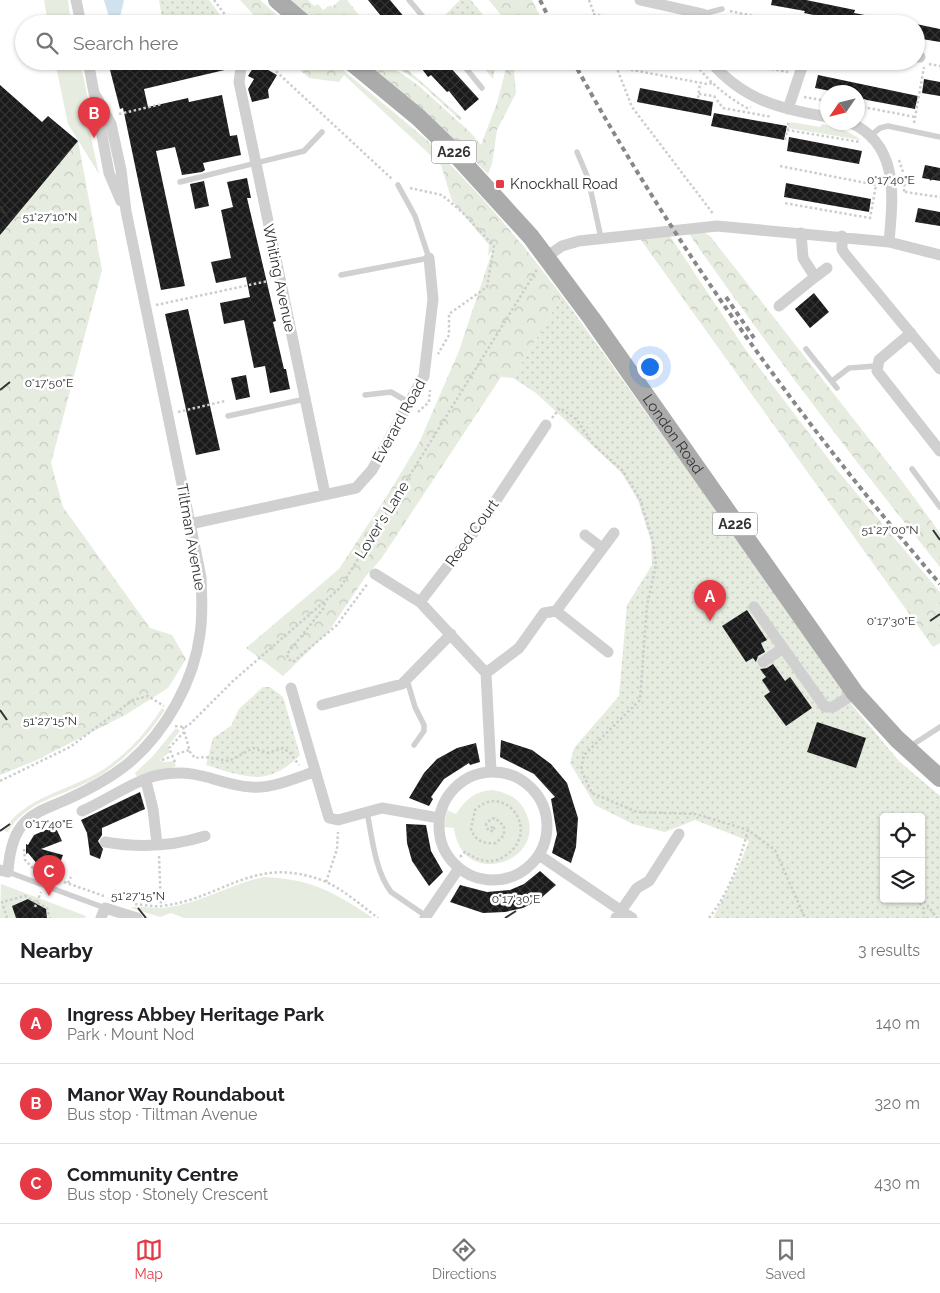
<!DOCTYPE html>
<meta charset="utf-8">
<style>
:root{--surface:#fff;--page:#f6f6f6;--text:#202124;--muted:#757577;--line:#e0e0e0;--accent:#e63946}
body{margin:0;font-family:Raleway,sans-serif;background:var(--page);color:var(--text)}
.controls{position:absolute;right:15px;bottom:15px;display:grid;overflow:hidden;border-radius:5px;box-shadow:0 1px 4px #0004}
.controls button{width:45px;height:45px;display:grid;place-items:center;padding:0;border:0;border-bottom:1px solid var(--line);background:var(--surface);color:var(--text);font:25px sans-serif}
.compass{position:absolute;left:820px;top:85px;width:45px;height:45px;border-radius:50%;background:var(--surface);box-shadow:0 1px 4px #0004;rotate:235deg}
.you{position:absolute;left:649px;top:366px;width:18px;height:18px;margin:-12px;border:4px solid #fff;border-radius:50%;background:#1a73e8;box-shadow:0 0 0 8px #1a73e833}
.badge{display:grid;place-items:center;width:32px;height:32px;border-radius:50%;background:var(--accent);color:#fff;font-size:16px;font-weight:700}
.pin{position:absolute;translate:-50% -41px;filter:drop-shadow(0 1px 2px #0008)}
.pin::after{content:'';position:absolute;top:26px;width:18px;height:15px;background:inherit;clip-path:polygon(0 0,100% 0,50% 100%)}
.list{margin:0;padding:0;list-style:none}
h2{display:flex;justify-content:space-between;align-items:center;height:65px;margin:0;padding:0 20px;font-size:21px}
h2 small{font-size:16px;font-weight:400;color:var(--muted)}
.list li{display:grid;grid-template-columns:32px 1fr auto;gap:15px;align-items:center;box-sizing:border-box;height:80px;padding:0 20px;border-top:1px solid var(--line)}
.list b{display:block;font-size:19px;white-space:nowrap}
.list p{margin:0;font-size:16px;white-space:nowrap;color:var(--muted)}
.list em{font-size:16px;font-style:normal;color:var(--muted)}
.icon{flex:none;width:28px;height:28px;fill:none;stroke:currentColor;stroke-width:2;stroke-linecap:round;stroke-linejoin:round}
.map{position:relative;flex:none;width:940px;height:918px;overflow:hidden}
.search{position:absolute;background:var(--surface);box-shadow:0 1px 4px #0004;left:15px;right:15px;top:15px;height:55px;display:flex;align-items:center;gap:12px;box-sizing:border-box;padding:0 18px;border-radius:28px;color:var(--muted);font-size:19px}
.sheet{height:305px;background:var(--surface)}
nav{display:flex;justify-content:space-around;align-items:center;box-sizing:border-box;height:70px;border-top:1px solid var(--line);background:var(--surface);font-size:14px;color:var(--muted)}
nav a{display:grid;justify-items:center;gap:2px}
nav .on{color:var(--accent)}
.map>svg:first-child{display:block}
.grass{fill:#e6ecdf}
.forest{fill:url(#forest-crowns)}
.park{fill:url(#park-dots);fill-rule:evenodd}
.water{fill:#cfe2ee}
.building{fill:url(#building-cross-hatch)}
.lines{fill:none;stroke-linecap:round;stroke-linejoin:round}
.path{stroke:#cdcdcd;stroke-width:2.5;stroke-dasharray:2.5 2.5;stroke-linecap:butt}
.lane{stroke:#d0d0d0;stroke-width:5.5}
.street{stroke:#d0d0d0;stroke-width:11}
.primary{stroke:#ababab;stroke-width:18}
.rail{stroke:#888;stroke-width:4;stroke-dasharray:5 4;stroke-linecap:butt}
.ticks{fill:none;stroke:#333;stroke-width:2}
.poi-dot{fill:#e63946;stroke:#fff;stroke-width:2}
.labels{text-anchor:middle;stroke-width:5;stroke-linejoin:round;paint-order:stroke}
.shield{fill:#fff;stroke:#707070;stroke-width:1}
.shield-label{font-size:14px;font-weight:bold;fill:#333}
.poi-label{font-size:15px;fill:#333;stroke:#fff;text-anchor:start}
.street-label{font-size:15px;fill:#333;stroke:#fff}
.ticks-label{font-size:12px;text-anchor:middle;fill:#333;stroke:#fff;stroke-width:5;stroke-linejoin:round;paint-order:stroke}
</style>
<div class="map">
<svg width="940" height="918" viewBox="0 0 940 918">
<defs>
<pattern id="forest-crowns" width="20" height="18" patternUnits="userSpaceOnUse" patternTransform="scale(1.25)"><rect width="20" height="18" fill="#e6ecdf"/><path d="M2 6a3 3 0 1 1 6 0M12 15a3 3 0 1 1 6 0" fill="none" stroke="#c6cbc0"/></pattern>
<pattern id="park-dots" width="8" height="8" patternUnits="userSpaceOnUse" patternTransform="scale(1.25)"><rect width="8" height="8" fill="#e6ecdf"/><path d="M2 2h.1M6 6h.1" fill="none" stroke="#c6cbc0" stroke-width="1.8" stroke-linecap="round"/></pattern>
<pattern id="building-cross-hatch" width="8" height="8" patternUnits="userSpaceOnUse" patternTransform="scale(1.25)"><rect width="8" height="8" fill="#1a1a1a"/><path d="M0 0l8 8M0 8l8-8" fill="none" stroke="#333"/></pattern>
</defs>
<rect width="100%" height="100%" fill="#fff"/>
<path class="grass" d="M44 0H68L71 24H48Z
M55 61H80L94 127 89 129 99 174 68 124Z
M791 122 820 127 822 124C837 127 849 131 861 140L788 128Z
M162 708 165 710C146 738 124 762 94 779 65 795 25 801 8 832L4 831C20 799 72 789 101 771 126 755 146 733 162 708Z
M176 728 180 731 168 746 170 752 160 760 163 762 174 761 176 766 139 780 135 773 152 757Z
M492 790C505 792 517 797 524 809 553 860 462 893 454 828L444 827 447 810 456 814C465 800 475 791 492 790Z
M263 877C312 879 332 891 373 918H184L171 913 160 917 131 908C137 905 154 909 164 908 199 904 229 885 263 877Z
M1 884 86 916 85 918H0Z"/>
<path class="forest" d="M240 0H260L287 24H262Z
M291 0H308L314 6 318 4 323 10 331 5 332 7 340 0H347L366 24H317Z
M489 0H532L543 22 540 24H508Z
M290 61H332L427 140 483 199 525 248 562 296 513 378 501 377 381 559 366 576 329 631 283 676 246 648 339 569 390 491 419 443 459 351 493 249 488 256 489 245 452 201 441 165 344 75 339 82 309 78Z
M363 61H383L418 85 470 132 481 145 497 103 508 61H519L514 71 516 93 497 130 492 164 488 174 449 135Z
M388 61H398L462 118 460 120 420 83Z
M78 141 102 270 51 463 63 507 150 628 172 635 186 659 168 688 127 714 37 760 0 775V233Z
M696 227 710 236 899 477 940 533V567C851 456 766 345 685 228Z
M666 230 745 349 837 470 940 592V643L933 647 636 233Z"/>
<path class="park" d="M159 0H209L224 20 204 24H163Z
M460 0H471L490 24H447L441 19Z
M478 61H496L493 79Z
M562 296 808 637 853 706 899 761 940 796V918H713L736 873 749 841 695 820 665 832 633 824 595 805 570 763 574 748 619 696 627 605 652 565 651 541 638 500 621 472 536 393 513 378ZM884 817H921V899H884Z
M263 687H270L283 697 300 755C267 788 246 777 206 765L213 738 231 726 239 709Z"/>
<path class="water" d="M104 0H124L120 17 116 20 109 17Z"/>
<path class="building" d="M368 0H390L410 24H375L381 16Z
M772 0H806L855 10 854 13 887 19V24H857L804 13 805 11 771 5Z
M916 24 940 29V42L916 38Z
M148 61H234L233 68 144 89 148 107 188 98 189 102 222 95 230 136 237 135 241 155 203 163 205 170 202 172 182 175 175 147 156 151 185 286 161 290 123 108 120 109 110 70Z
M416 61H440L445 68 448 65 479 99 465 111 449 91 447 92 431 75 428 77Z
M256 63 277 75 268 90 269 98 252 102 248 89 254 79 248 76Z
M818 75 918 96 915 109 867 100 858 97V92H836L815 88Z
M924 79 940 82V96L922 93Z
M0 85 42 122 48 116 78 141 0 235Z
M640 88 713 102 711 116 637 102Z
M714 113 787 126 784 140 711 126Z
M789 137 862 151 859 164 787 151Z
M925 165 940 168V181L922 178Z
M247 178 251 198H247L276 321 273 322 284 369H286L290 389 270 393 265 366 254 368 244 320 224 324 220 303 250 297 246 277 216 283 211 262 231 258 221 210 233 207 227 182Z
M204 181 209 206 195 209 190 184Z
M786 183 871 199 869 212 784 197Z
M918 208 940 212V226L915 222Z
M814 293 829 312 810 328 795 309Z
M188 309 220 450 196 455 165 314Z
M246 375 250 397 236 400 231 378Z
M747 610 767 640 761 643 765 652 758 656 756 662 753 658 746 662 722 626Z
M773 664 785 681 790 677 812 708 786 726 764 696 770 692 762 680 766 677 760 669 767 668Z
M817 722 866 738 856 768 807 752Z
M501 740 532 750 551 764 567 783 578 818 576 847 571 863 552 853 557 834 551 799 555 797 534 774 500 757Z
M476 743 480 762 470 765 469 763 444 779 431 797 433 799 429 806 409 798 424 773 437 759 457 748Z
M140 792 145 809 102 828V835L98 841 103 849 100 859 90 855 87 833 81 820Z
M406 824 426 825 431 851 443 872 429 886 412 861 407 843Z
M55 826 62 841 41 849 63 855 57 871 39 866 28 853 26 854V844L28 845 34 835Z
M540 871 556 885 540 899 523 908 505 912 483 913 450 902 460 885 487 892 510 890 524 884Z
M28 899 46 909 47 918H16L12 906Z"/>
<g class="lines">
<path class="path" d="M214 0 232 24
M589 0 598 24
M730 11 789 24
M593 14 640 24
M265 61 392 179
M614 61 632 107 714 215
M696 61 695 63C709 82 727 97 747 108L751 107
M727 61 788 72
M844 61 852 63
M929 64 940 66
M616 67 707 84 712 83
M699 94 714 96 723 108 772 117
M804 97 828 101
M698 98 700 83
M858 106 863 107
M119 114 162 104
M861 117 863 107 915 117
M914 123 924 67
M787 130 860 142
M785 140 789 121
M899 160 905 178 904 192
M780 166 876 185 870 218 784 203
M410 188 442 195 462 212 494 246 487 287 449 314V335L438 354
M905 192 940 197
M156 305 268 281
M178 412 225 401
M418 412 429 402 430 390
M552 418 560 408 576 419 594 445 623 471 640 499 653 541 656 565 647 605 640 700 584 755 581 770 592 793 637 812 696 814 748 830 775 850 805 918
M325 603 323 609 287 654 288 659 293 662 337 625 368 583
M175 726 185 727 189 725 233 681 340 588 538 268
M183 727 190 752 195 758 205 757 229 761 253 748 268 753 283 748 290 753 299 765
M177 754 189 750
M162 760 170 757
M175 762 169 748 184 732
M0 781 70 747 133 700 148 696 164 706
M24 849 25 860 38 873
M159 856 161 907
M460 857 465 852C478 861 492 865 505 856 543 831 504 781 475 810L471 829C475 841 484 844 496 843L504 835V826L495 818 491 819 486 824C487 827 487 829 489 831H494V826L488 829
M64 882 104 896
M326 882 337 849 338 832
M68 883 71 877
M921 897 937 918
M917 899 924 909V918
M135 904C144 905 154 907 162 906 225 898 254 854 324 881 343 889 362 906 378 918
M35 907 41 892
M7 918 2 902 25 896 47 908 50 918
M709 918C730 891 739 863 748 830"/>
<path class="lane" d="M409 0 429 24
M703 14 722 9
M460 61 482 88
M870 136 880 128 888 126 940 137
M577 152 588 178 601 238
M180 182 304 151 322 132
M341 275 429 258 415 216 398 185
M806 349 837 388
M832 381 849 368 876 366
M365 395 391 392 410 403
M228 416 305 399
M912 469 940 507
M407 680 415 707 424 725V731L414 745
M909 747 940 727
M367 812C372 837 375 871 391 892L426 916
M8 872 105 908"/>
<path class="street" d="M76 0 81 24
M640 0 703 14 701 24
M916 57H920
M88 61 109 173 121 201
M242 61 239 82 325 494
M710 61C743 100 780 109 828 117
M89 64 104 61
M788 109 804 61
M849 122C900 144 893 197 889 242
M842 236V249L845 254 940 369
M546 257 562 246 579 241 717 226 889 242 940 255
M815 277 827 268
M779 306 815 277 803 258 801 233
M911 333 879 360 877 371 940 451
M190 524 356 488 372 470 424 376 433 299 429 258
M585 535 602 548
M375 574 420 602
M754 607 825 707H833L855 693
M556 611 608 652
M763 662 783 648
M486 673 420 602 481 523 546 425
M291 688 329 818 338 820 382 808 439 818
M322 705 402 684 451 634
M491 771 486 673 519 648 544 613 556 611 614 533
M439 826a54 54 0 1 1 108 0a54 54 0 1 1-108 0Z
M146 781 153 809 157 844
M82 811C108 800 138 777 165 774 201 769 219 785 251 787 272 789 295 778 314 772
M105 842C140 848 171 847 205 836
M539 855 632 918
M0 870 8 872C9 855 12 835 25 822 37 810 53 806 68 799 90 789 112 777 130 762 166 731 194 681 200 634 203 615 202 596 201 577L126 211 121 170 111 124 96 96
M101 918 105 908 137 918
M425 918 459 868
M616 918 637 888 649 881 679 834"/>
<g class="primary">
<path d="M277 0 305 24"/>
<path id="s1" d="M350 61 418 117 449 147 531 237 592 319 855 693 897 739 940 778"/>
</g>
<path class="rail" d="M540 0 552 24
M573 61C677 251 800 420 940 584
M726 297 754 338"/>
</g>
<path class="ticks" d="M930 180 940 173M0 206 7 216M0 390 10 382M933 530 940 540M930 621 940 614M0 710 7 720M0 831 10 824M138 908 146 918M505 918 516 911"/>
<rect class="poi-dot" x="495" y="179" width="10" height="10" rx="2.5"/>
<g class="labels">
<g class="shield">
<rect x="431.5" y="140.5" width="45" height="23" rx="4"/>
<rect x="712.5" y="512.5" width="45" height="23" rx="4"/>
</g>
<g class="shield-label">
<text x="454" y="157">A226</text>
<text x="735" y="529">A226</text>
</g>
<g class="poi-label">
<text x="510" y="189">Knockhall Road</text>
</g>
<g class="street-label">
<text transform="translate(279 278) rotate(78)" y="5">Whiting Avenue</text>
<text transform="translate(399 421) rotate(-61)" y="5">Everard Road</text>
<text dy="5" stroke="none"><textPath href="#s1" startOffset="496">London Road</textPath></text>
<text transform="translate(382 520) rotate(-58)" y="5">Lover's Lane</text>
<text transform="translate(472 533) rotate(-54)" y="5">Reed Court</text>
<text transform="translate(191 537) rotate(80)" y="5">Tiltman Avenue</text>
</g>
</g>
<g class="ticks-label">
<text x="891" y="184">0°17'40"E</text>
<text x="50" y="221">51°27'10"N</text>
<text x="49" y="387">0°17'50"E</text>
<text x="890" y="534">51°27'00"N</text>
<text x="891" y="625">0°17'30"E</text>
<text x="50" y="725">51°27'15"N</text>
<text x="49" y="828">0°17'40"E</text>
<text x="138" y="900">51°27'15"N</text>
<text x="516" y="903">0°17'30"E</text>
</g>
</svg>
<div class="controls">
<button><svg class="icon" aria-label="locate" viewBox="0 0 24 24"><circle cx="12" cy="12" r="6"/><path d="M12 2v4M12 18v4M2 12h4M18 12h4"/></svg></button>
<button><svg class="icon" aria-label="layers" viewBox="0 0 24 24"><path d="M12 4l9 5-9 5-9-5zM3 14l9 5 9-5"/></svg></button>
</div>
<svg class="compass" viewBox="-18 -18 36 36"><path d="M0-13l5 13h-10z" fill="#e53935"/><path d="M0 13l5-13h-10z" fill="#757577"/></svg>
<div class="you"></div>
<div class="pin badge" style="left:710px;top:621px">A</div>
<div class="pin badge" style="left:94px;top:138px">B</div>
<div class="pin badge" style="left:49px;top:896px">C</div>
<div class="search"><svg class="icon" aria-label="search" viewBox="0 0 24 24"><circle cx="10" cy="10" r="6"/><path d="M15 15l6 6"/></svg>Search here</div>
</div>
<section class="sheet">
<h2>Nearby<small>3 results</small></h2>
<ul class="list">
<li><span class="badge">A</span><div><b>Ingress Abbey Heritage Park</b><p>Park · Mount Nod</p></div><em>140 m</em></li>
<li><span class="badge">B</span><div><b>Manor Way Roundabout</b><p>Bus stop · Tiltman Avenue</p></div><em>320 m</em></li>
<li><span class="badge">C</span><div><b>Community Centre</b><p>Bus stop · Stonely Crescent</p></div><em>430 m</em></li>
</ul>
</section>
<nav>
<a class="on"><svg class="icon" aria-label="map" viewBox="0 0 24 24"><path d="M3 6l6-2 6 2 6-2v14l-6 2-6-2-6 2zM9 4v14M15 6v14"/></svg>Map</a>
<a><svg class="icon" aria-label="directions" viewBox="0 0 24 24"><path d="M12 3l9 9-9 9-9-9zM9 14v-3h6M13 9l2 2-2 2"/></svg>Directions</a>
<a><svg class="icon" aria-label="saved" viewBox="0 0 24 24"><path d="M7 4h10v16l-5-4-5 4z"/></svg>Saved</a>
</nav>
